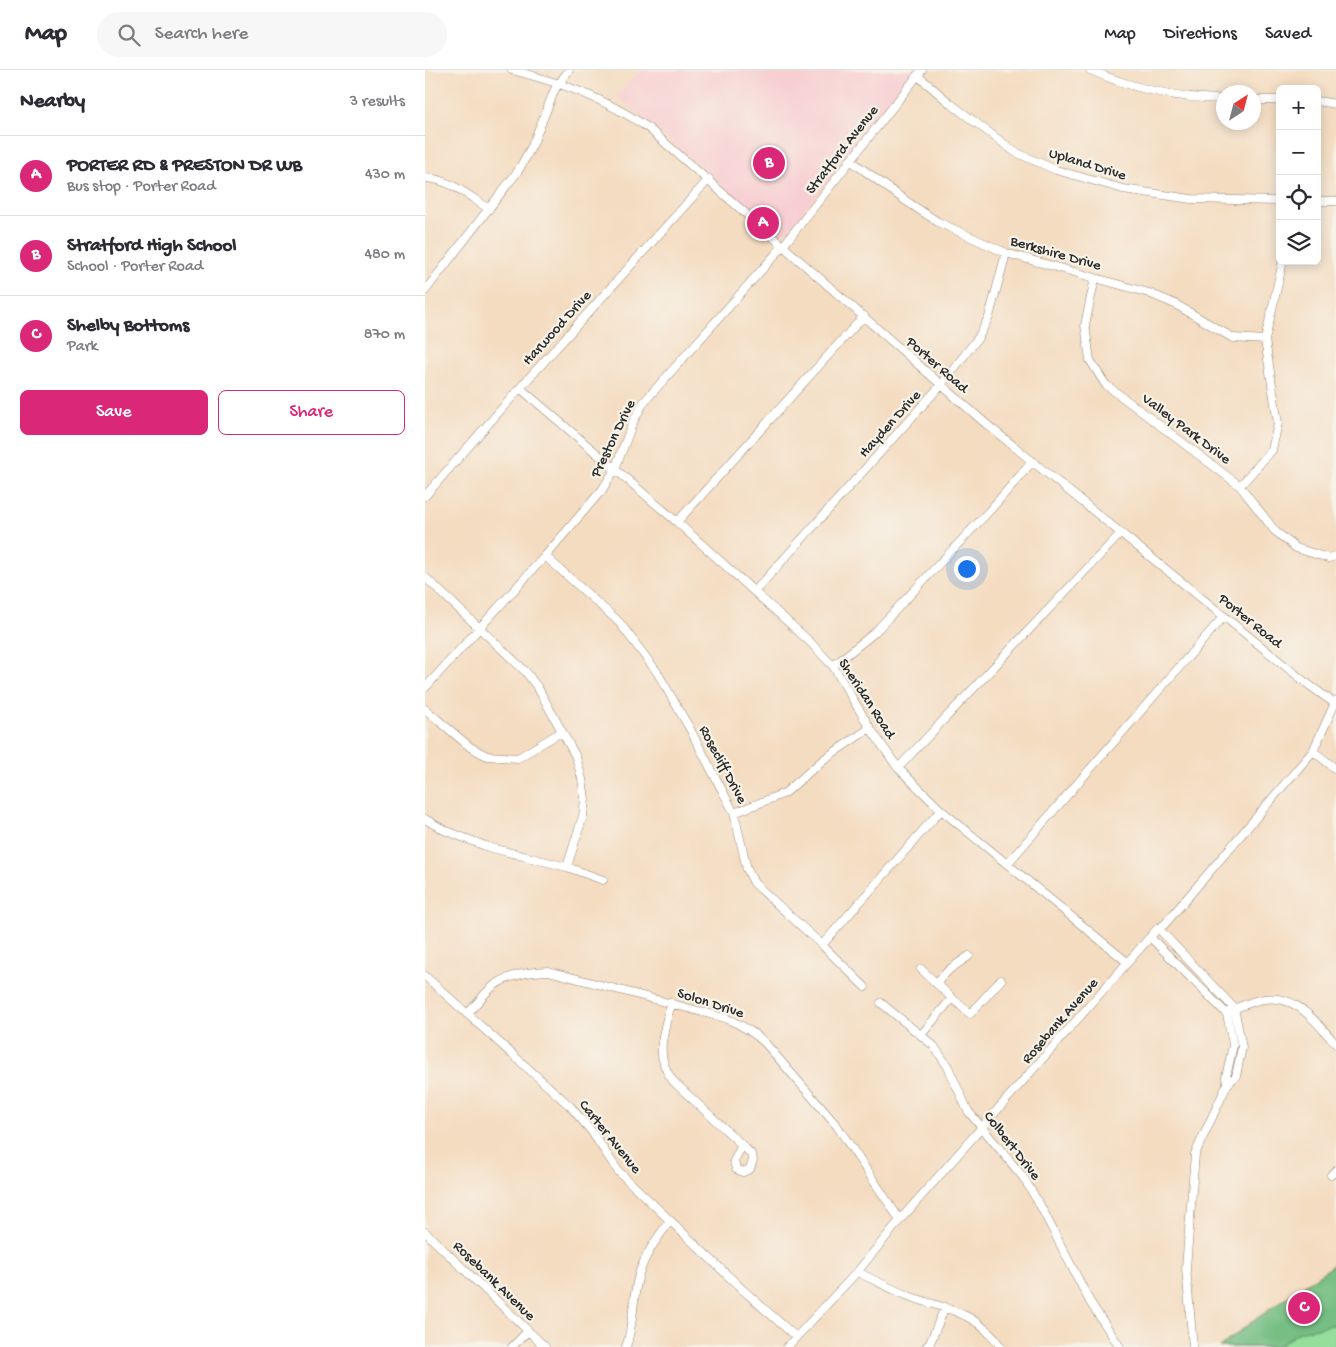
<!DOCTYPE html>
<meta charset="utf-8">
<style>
:root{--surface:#fff;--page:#f7f7f7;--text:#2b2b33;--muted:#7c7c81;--line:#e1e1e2;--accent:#db2777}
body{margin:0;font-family:"Gochi Hand",sans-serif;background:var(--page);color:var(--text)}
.controls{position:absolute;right:15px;top:15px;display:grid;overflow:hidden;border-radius:8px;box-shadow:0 2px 12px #0003}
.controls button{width:45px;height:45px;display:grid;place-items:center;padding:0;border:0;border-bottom:1px solid var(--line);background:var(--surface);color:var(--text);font:25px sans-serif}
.compass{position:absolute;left:791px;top:15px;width:45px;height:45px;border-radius:50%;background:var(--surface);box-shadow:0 2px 12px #0003;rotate:36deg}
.you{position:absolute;left:541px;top:498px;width:18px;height:18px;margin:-12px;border:4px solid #fff;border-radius:50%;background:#1a73e8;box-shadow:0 0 0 8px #1a73e833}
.badge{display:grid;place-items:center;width:32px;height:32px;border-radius:50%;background:var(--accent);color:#fff;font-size:16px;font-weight:700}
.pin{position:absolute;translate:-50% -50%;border:2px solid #fff;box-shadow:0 1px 5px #0006}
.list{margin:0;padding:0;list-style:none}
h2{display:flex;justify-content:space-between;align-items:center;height:65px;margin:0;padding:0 20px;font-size:21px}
h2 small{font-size:16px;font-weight:400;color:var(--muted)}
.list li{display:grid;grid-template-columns:32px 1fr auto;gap:15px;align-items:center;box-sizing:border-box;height:80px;padding:0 20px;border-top:1px solid var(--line)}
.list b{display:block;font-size:19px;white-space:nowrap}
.list p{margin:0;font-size:16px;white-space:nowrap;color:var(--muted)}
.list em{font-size:16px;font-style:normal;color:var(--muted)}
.actions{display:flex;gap:10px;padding:15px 20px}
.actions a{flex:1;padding:11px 0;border:1px solid var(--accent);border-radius:8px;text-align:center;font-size:18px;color:var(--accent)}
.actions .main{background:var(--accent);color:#fff}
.icon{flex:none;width:28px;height:28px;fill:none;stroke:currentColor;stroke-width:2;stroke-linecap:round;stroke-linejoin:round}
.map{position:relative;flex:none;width:911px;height:1277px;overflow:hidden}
header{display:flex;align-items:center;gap:30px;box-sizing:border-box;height:70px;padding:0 25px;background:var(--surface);border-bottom:1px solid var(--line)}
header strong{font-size:24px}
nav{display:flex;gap:28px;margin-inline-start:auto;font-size:18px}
.search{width:350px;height:45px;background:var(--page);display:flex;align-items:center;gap:12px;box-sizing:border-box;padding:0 18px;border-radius:28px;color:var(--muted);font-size:19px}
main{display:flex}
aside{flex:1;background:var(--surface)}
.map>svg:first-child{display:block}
.built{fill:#f7cfd2}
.green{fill:#93df9b;stroke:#5f8563}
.forest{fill:#76be83;stroke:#507457}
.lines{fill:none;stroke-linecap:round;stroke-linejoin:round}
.minor-casing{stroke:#908476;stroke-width:9}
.minor{stroke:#fff;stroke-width:8}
.labels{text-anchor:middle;stroke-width:4.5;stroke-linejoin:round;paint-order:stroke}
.street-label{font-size:15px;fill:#2b2b2b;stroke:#f7f3e8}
</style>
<header>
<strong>Map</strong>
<div class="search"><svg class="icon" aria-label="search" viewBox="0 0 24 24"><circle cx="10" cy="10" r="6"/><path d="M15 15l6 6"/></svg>Search here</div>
<nav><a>Map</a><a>Directions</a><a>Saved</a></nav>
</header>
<main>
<aside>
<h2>Nearby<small>3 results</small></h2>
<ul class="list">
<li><span class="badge">A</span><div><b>PORTER RD &amp; PRESTON DR WB</b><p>Bus stop · Porter Road</p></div><em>430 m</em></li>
<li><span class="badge">B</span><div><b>Stratford High School</b><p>School · Porter Road</p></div><em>480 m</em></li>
<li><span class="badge">C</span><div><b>Shelby Bottoms</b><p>Park</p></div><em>870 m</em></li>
</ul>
<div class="actions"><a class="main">Save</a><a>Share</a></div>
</aside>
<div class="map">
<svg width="911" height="1277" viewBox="0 0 911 1277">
<rect width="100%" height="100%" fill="#f7f3e8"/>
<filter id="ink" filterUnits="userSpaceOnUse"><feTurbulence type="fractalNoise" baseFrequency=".02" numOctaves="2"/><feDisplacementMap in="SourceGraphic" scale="10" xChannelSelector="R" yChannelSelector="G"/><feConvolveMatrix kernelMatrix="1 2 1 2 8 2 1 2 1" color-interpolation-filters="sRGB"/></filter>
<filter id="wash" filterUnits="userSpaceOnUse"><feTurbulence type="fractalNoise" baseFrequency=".0096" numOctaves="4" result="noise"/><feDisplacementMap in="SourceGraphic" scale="20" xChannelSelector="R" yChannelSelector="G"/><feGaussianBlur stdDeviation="1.12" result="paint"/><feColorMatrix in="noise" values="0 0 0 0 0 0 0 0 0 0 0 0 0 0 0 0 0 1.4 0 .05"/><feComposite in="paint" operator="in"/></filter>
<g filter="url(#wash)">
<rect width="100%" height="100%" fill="#f4dcc1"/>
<path class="built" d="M215 0H491L364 160 354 165 192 26Z"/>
<path class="green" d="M911 1193V1277H795L827 1252Z"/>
<path class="forest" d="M911 1193V1254L874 1262 852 1277H795L827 1252Z"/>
</g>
<g filter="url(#ink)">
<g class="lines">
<g class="minor-casing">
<path id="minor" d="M87 0C139 14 177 27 222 57L560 353 880 612 909 633
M665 0C708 19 752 28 798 29
M492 5 526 34 590 82 631 100 698 119 766 129 855 131
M828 30H855
M892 31 911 34
M425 90 481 131 513 152 581 183 724 223 750 234 808 268 840 270
M0 108C25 109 44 126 64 139
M892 131H911
M670 208 660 255 665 290 680 314 815 416 850 461 871 478 903 488 911 486
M0 221 93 101 107 76 130 19 144 0
M95 318 252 452 384 571 408 596 445 658 473 698 516 740 702 892
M815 416 847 380 853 353 840 270 858 191
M0 426 95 318 284 109
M252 452 439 246
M120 486 194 552 232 602 265 659 309 743 322 799 329 813 397 875 440 917
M0 507 101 602 113 618 151 687 157 709 160 729 158 746 142 797
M330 521 516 315 553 268 564 247 581 183
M408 596 449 563 566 439 607 392
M0 618 120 486 177 420 190 399 208 352 219 332 358 176 497 0
M0 639 45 677 62 686 93 688 136 662
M888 681 911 699
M473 698 696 463
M309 743 360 723 399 689 445 658
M0 749 19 760 63 777 142 797 178 810
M582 794 799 546
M733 858 809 938 817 977 811 1006 802 1015 770 1084 761 1198 768 1277
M725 867 802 944 808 975 801 1007 802 1015
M397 875 516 740
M0 906 145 1036 167 1062 193 1101 317 1219 371 1267
M511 913 525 899 544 886
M527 928 545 944 576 910
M246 933C239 962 228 985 248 1011L317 1075 309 1091 311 1099 318 1102 325 1099 328 1090 326 1084 317 1075
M456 933 509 976 523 997 543 1041 598 1107 615 1135 665 1232 695 1277
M805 941C812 937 820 935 827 932 867 918 887 948 911 974
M42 944C51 935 60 922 70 915 86 904 105 902 123 901L300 948C315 954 329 962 341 974L412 1056 475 1150
M496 965 527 928 496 899
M906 1105 911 1100
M0 1162 120 1277
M432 1202C448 1209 464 1218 481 1225 520 1240 549 1239 576 1277
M87 1277 103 1261
M201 1277C209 1254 207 1231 213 1208 218 1187 232 1168 245 1151
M362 1277 432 1202 475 1150 733 858 739 855 888 681 911 631
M501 1277 505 1273 520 1237"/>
</g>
<use href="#minor" class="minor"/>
</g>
</g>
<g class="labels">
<g class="street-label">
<text transform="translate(416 79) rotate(-52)" y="5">Stratford Avenue</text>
<text transform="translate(663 93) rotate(17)" y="5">Upland Drive</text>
<text transform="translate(631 182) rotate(16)" y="5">Berkshire Drive</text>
<text transform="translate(131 257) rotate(-48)" y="5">Harwood Drive</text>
<text transform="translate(513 294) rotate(41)" y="5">Porter Road</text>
<text transform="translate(464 353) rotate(-48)" y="5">Hayden Drive</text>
<text transform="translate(762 358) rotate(37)" y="5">Valley Park Drive</text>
<text transform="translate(187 368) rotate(-64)" y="5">Preston Drive</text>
<text transform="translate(826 550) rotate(39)" y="5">Porter Road</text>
<text transform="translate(443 628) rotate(57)" y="5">Sheridan Road</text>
<text transform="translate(299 694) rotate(62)" y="5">Rosecliff Drive</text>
<text transform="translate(286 932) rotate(18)" y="5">Solon Drive</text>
<text transform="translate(634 950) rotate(-49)" y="5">Rosebank Avenue</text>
<text transform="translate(186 1066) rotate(51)" y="5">Carter Avenue</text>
<text transform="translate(588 1075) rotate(52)" y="5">Colbert Drive</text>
<text transform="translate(70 1210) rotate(44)" y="5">Rosebank Avenue</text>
</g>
</g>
</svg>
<div class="controls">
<button>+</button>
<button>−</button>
<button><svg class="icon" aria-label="locate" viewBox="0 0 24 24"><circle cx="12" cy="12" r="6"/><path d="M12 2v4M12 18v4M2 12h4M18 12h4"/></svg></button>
<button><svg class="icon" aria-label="layers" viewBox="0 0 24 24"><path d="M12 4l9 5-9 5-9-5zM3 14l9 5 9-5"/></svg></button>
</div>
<svg class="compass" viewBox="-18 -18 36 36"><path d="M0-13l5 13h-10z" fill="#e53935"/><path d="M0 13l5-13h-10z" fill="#7c7c81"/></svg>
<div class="you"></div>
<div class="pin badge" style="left:338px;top:153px">A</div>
<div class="pin badge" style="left:344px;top:93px">B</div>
<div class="pin badge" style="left:879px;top:1238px">C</div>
</div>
</main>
